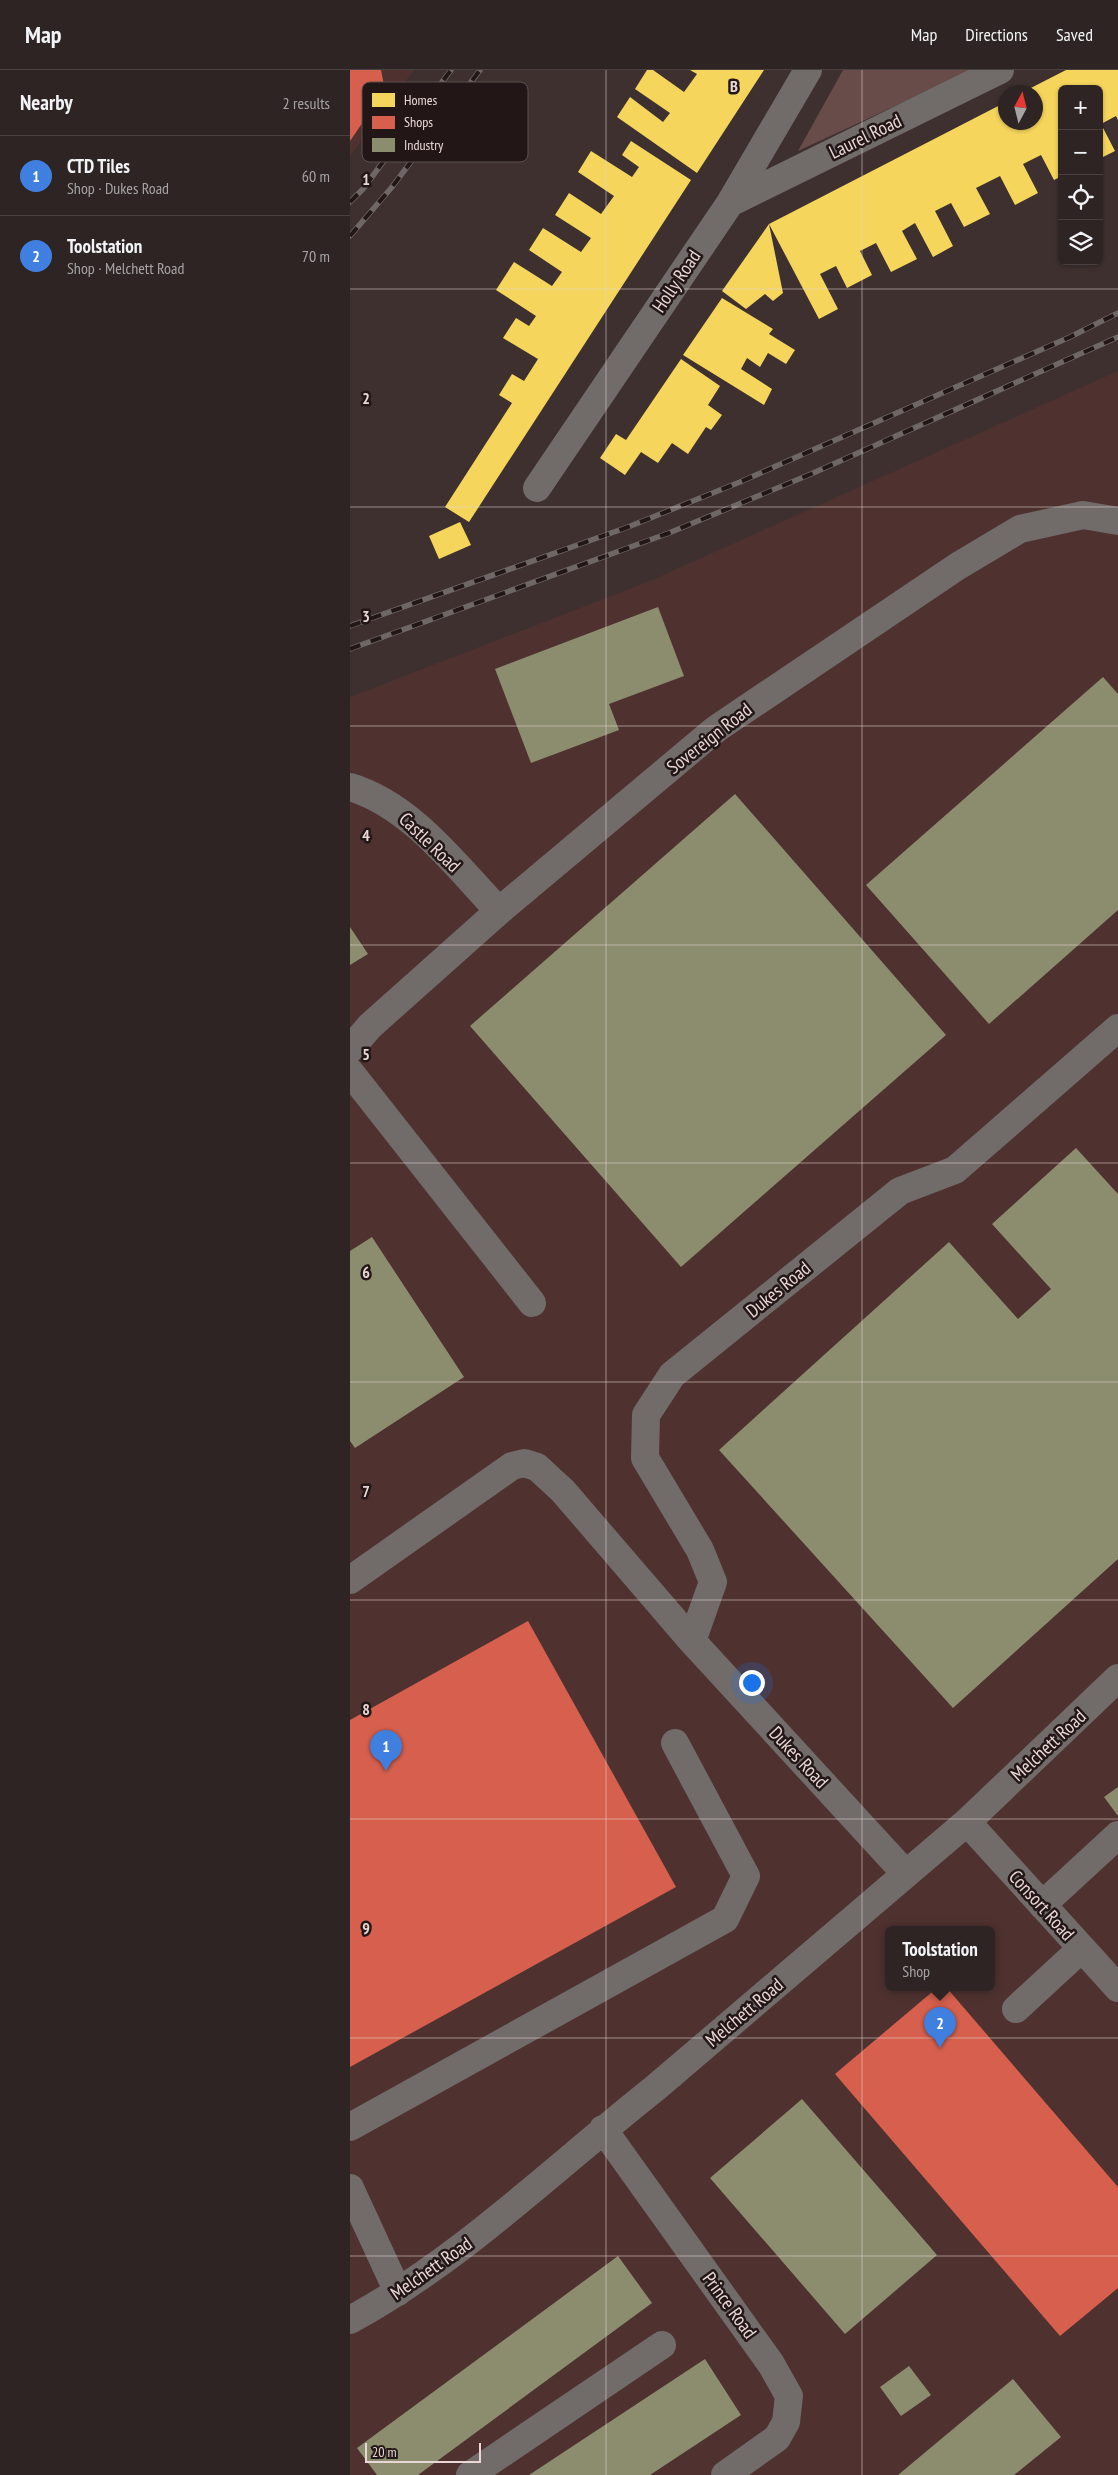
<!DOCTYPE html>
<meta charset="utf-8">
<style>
:root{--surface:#2e2423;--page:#3a3030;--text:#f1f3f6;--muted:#a7a4a6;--line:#494141;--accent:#ac9d9b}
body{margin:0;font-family:"PT Sans Narrow",sans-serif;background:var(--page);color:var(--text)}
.controls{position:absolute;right:15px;top:15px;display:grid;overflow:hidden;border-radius:8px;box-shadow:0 1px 4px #0004}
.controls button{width:45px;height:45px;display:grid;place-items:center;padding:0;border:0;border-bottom:1px solid var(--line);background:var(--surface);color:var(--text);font:25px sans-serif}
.compass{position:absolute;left:648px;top:15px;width:45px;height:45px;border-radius:50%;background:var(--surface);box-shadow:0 1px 4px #0004;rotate:7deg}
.scale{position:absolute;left:15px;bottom:12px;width:116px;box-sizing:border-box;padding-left:5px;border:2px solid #e8d7d5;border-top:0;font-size:14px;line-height:18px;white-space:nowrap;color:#e8d7d5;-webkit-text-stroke:4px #221716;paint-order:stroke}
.you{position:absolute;left:401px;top:1612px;width:18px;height:18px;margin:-12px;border:4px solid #fff;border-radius:50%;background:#1a73e8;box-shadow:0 0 0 8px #1a73e833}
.badge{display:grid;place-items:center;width:32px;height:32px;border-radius:50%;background:var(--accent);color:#fff;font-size:16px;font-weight:700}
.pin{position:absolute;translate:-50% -41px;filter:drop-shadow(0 1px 2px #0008)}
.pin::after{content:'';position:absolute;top:26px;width:18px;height:15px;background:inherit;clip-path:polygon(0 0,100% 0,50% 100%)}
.popup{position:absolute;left:535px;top:1856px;width:110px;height:65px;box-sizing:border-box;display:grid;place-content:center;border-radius:8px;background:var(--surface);filter:drop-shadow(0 1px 4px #0005);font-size:16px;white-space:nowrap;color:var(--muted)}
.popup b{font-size:19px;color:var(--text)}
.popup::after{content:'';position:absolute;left:50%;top:100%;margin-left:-10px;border:10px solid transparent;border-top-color:var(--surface)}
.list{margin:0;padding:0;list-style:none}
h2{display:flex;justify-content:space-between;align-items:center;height:65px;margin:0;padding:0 20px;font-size:21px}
h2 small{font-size:16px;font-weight:400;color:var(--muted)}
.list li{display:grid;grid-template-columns:32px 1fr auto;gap:15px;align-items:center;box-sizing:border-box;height:80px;padding:0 20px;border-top:1px solid var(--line)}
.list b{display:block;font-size:19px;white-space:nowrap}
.list p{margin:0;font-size:16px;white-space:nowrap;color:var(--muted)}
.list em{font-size:16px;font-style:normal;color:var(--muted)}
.icon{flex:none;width:28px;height:28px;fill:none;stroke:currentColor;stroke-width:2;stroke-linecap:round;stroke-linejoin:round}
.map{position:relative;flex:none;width:768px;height:2405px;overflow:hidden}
header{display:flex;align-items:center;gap:30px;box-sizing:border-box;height:70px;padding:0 25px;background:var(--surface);border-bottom:1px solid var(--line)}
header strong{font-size:24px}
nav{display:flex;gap:28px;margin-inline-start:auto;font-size:18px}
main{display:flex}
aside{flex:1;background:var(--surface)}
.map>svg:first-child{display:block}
.built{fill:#4f3230;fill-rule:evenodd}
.green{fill:#684c49}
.homes{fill:#f6d55c}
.shops{fill:#d6604d}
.industry{fill:#8c8c6e}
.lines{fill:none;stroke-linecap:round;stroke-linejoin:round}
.minor{stroke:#716b6a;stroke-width:28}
.rail-casing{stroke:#6f6766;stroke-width:5.5}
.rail{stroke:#221716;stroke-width:4;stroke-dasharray:11;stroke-linecap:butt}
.grid{fill:none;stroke:#e8d7d5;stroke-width:1;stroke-opacity:0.55}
.labels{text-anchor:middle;stroke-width:5;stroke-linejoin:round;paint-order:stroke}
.street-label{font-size:19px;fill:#e8d7d5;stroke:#221716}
.key{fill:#221716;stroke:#5d514f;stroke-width:1}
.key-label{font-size:14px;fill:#e8d7d5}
.grid-label{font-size:16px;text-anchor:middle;font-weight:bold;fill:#e8d7d5;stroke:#221716;stroke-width:5;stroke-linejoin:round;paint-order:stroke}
</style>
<header>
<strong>Map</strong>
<nav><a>Map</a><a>Directions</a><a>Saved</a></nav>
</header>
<main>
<aside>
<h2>Nearby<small>2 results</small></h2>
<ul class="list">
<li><span class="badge" style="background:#3f7fe0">1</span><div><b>CTD Tiles</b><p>Shop · Dukes Road</p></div><em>60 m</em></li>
<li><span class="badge" style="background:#3f7fe0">2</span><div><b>Toolstation</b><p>Shop · Melchett Road</p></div><em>70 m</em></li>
</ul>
</aside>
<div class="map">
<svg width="768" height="2405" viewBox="0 0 768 2405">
<rect width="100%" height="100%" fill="#3d302f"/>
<path class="built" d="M0 0H64L0 86Z
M768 301V2405H0V627L300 511ZM539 1859H641V1917H539Z"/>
<path class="green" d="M493 0H623L448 81Z"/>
<path class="homes" d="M297 0H303L334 22 347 4 340 0H414L347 103 267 47 280 27 313 52 320 43 285 19Z
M716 0H768V50L766 46 751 54 765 81 749 89V19H712V106L704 110 691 85 673 94 688 123 665 135 650 106 626 118 640 144 614 157 601 133 585 141 603 176 583 187 565 153 552 161 567 189 541 202 526 173 510 181 522 205 497 218 486 196 470 204 488 239 469 249 419 154 656 32V52H686V22H673Z
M281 71 341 110 119 452 95 437 162 333 149 325 162 304 174 311 188 289 153 268 166 248 179 256 186 246 146 220 164 192 202 216 212 202 179 180 193 158 231 182 241 168 205 145 219 123 251 144 264 126 228 102 241 81 282 107 289 97 272 85Z
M419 154 433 223 423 231 415 224 396 239 372 221Z
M372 228 423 259 419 264 445 280 436 294 418 283 410 297 397 288 391 299 422 319 414 335 333 285Z
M331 289 370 316 358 335 372 345 361 360 356 357 338 384 322 373 308 393 291 382 275 405 250 388 266 364 276 370Z
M110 452 121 475 89 489 79 466Z"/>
<path class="shops" d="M0 0H31L35 20 0 71Z
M178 1551 326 1817 0 1997V1650Z
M588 1917H596L768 2117V2218L710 2266 485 2004Z"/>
<path class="industry" d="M308 537 334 606 259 634 269 660 181 693 145 599Z
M753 607 768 624V840L639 954 516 815Z
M385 724 596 965 331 1197 120 956Z
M0 857 18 884 0 895Z
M726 1078 768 1124V1489L603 1638 369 1380 599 1172 668 1249 701 1219 642 1154Z
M22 1167 114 1307 5 1378 0 1371V1181Z
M768 1717V1746L754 1727Z
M452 2029 587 2185 495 2264 360 2108Z
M268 2186 302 2233 68 2405H27L7 2378Z
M355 2289 391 2345 300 2405H179Z
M559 2296 581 2325 551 2346 530 2317Z
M663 2309 711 2367 664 2405H548Z"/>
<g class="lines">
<path class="minor" d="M380 133 650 0
M187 418 380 133 458 0
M0 717C61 735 106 796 149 841
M0 979 20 956 149 841 366 659 608 496 670 459 733 445 768 451
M0 1002 182 1233
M0 1510 162 1396 174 1393 187 1397 213 1421 342 1571 556 1804
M342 1571 363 1512 350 1480 295 1388 296 1345 322 1305 550 1121 605 1100 768 958
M617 1752 768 1918
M692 1835 768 1765
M666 1939 731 1879
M0 2057 375 1849 396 1806 325 1673
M253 2059 421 2294 439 2326 436 2352 427 2368 375 2405
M0 2118 48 2222
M0 2250C112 2189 204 2098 304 2019L617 1752 768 1608
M120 2405 312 2275"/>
<g class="rail-casing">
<path id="rail" d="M0 132 13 119 101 0
M0 166 42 117 130 0
M0 556 278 457 390 412 720 267 768 243
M0 579 319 463 461 404 768 267"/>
</g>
<use href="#rail" class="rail"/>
</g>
<path class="grid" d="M256 0V2405M512 0V2405M0 219H768M0 437H768M0 656H768M0 875H768M0 1093H768M0 1312H768M0 1530H768M0 1749H768M0 1968H768M0 2186H768"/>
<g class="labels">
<g class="street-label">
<text transform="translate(515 66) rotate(-26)" y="7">Laurel Road</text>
<text transform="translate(326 211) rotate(-56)" y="7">Holly Road</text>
<text transform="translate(359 668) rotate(-38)" y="7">Sovereign Road</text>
<text transform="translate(80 772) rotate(44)" y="7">Castle Road</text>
<text transform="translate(428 1219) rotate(-39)" y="7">Dukes Road</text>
<text transform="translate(698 1675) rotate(-43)" y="7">Melchett Road</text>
<text transform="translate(449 1687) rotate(47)" y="7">Dukes Road</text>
<text transform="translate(692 1835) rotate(48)" y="7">Consort Road</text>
<text transform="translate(394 1942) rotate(-40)" y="7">Melchett Road</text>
<text transform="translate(81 2198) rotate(-35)" y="7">Melchett Road</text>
<text transform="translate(380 2235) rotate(54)" y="7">Prince Road</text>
</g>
</g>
<rect x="12" y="12" width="166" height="80" rx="8" class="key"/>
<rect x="22" y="23" width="23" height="14" fill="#f6d55c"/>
<rect x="22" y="46" width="23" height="13" fill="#d6604d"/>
<rect x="22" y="68" width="23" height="14" fill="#8c8c6e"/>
<g class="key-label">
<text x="54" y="35">Homes</text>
<text x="54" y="57">Shops</text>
<text x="54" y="80">Industry</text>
</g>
<g class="grid-label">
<text x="384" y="22">B</text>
<text x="16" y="115">1</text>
<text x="16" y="334">2</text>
<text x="16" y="552">3</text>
<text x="16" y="771">4</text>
<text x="16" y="990">5</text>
<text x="16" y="1208">6</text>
<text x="16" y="1427">7</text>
<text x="16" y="1645">8</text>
<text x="16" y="1864">9</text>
</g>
</svg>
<div class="controls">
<button>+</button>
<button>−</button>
<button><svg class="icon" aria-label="locate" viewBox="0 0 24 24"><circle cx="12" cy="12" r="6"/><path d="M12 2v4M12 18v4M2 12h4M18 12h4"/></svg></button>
<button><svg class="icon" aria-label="layers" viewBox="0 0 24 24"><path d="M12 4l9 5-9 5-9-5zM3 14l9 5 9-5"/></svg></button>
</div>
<svg class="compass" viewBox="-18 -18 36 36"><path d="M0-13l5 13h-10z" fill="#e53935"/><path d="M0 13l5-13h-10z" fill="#a7a4a6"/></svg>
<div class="scale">20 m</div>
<div class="you"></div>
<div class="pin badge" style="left:36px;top:1701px;background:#3f7fe0">1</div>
<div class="pin badge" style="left:590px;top:1978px;background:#3f7fe0">2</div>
<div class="popup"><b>Toolstation</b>Shop</div>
</div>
</main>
